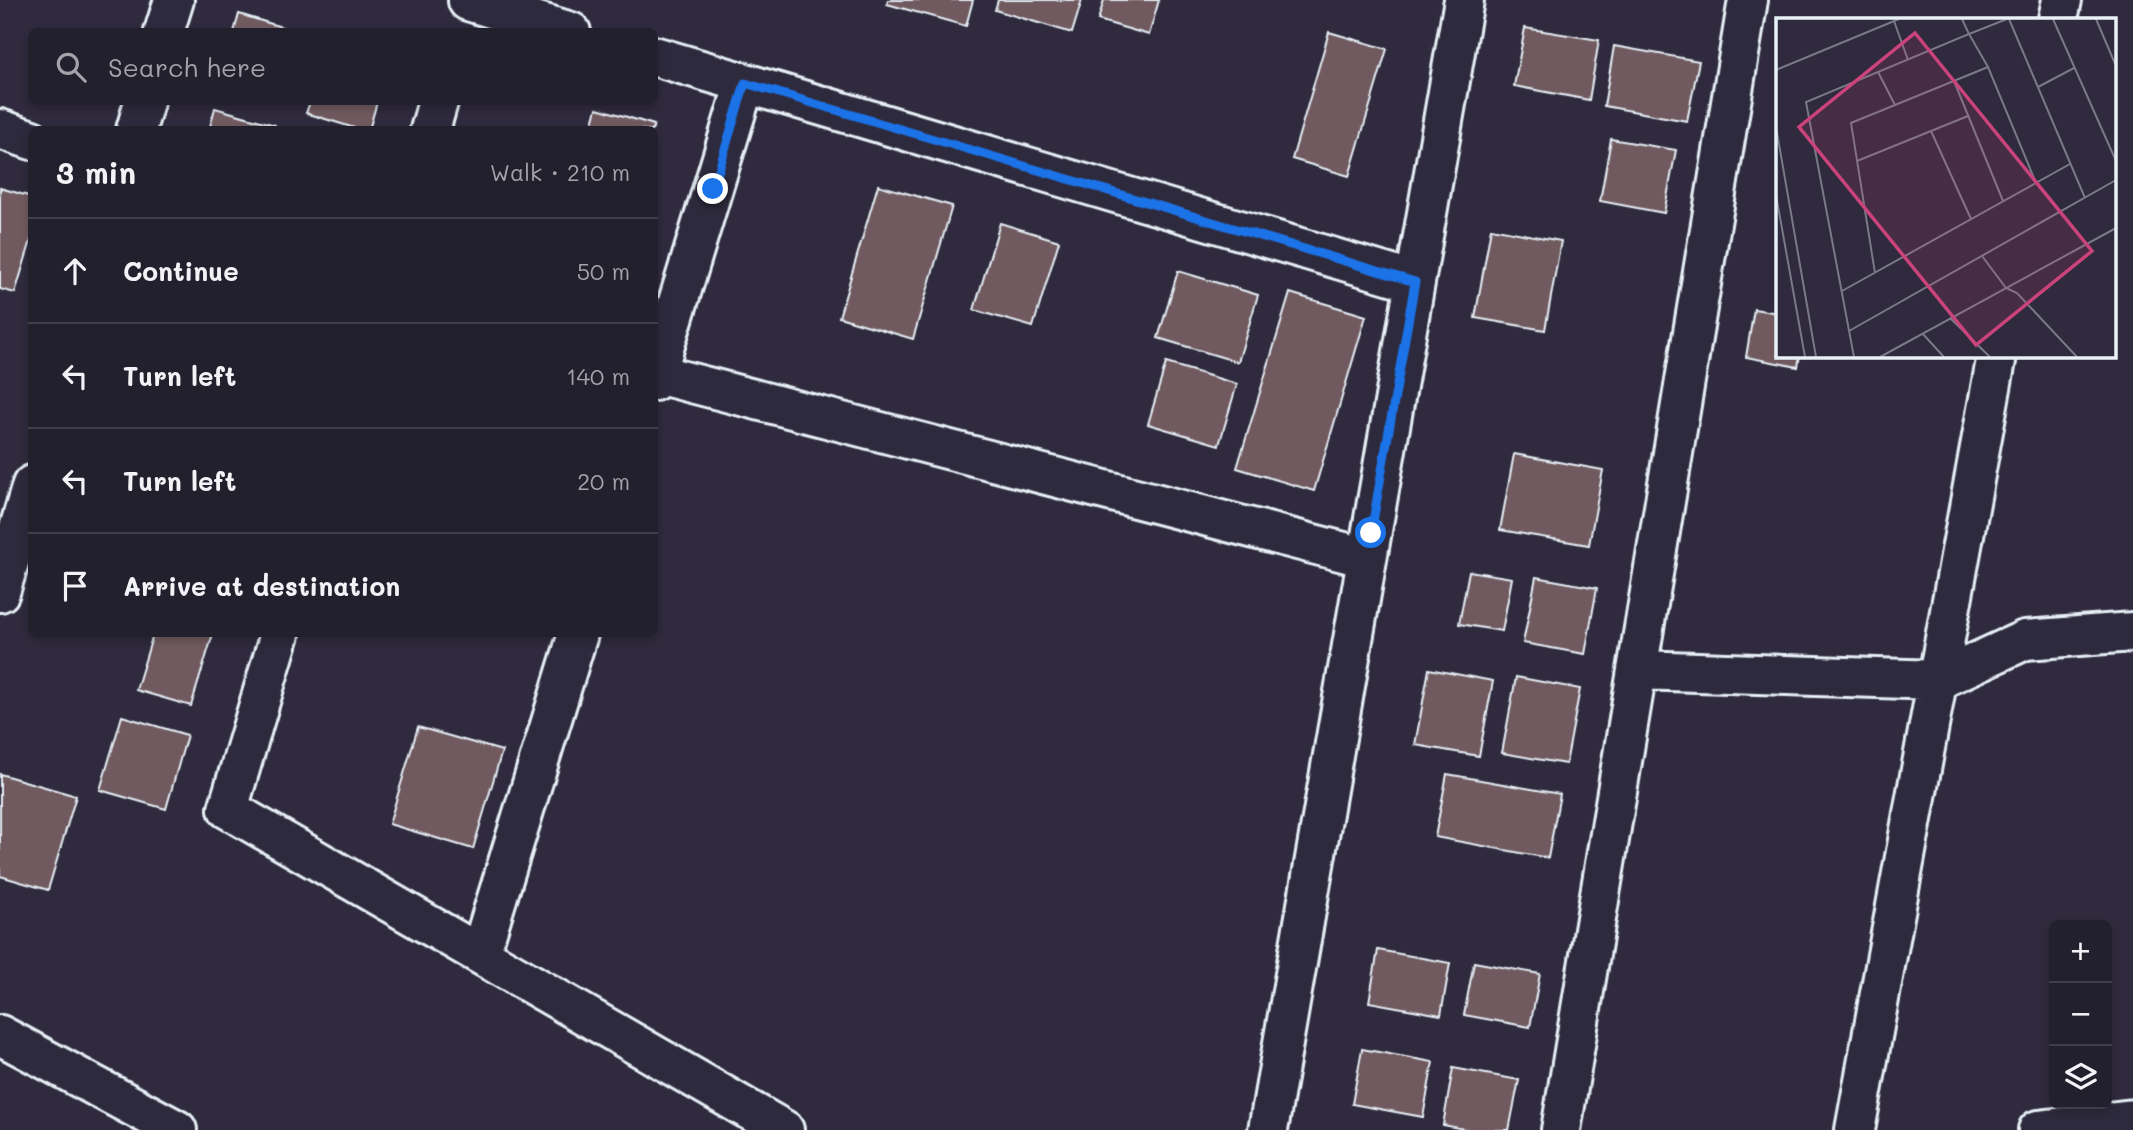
<!DOCTYPE html>
<meta charset="utf-8">
<style>
:root{--surface:#23202e;--page:#2f2d3a;--text:#f1f3f6;--muted:#a3a3aa;--line:#403e4a}
body{margin:0;font-family:Mali,sans-serif;background:var(--page);color:var(--text)}
.controls{position:absolute;right:21px;bottom:21px;display:grid;overflow:hidden;border-radius:10px;box-shadow:0 4px 10px #0003}
.controls button{width:63px;height:63px;display:grid;place-items:center;padding:0;border:0;border-bottom:2px solid var(--line);background:var(--surface);color:var(--text);font:35px sans-serif}
.stop{position:absolute;width:21px;height:21px;margin:-16px;border:5px solid #1a73e8;border-radius:50%;background:#fff}
.stop.end{background:#1a73e8;border-color:#fff;box-shadow:0 2px 7px #0008}
.list{margin:0;padding:0;list-style:none}
h2{display:flex;justify-content:space-between;align-items:center;height:91px;margin:0;padding:0 28px;font-size:30px}
h2 small{font-size:23px;font-weight:400;color:var(--muted)}
.list li{display:grid;grid-template-columns:46px 1fr auto;gap:21px;align-items:center;box-sizing:border-box;height:105px;padding:0 28px;border-top:2px solid var(--line)}
.list b{display:block;font-size:26px;white-space:nowrap}
.list em{font-size:23px;font-style:normal;color:var(--muted)}
.icon{flex:none;width:38px;height:38px;fill:none;stroke:currentColor;stroke-width:2;stroke-linecap:round;stroke-linejoin:round}
.map{position:relative;flex:none;width:2133px;height:1130px;overflow:hidden}
.search{position:absolute;background:var(--surface);box-shadow:0 4px 10px #0003;left:28px;top:28px;width:630px;height:77px;display:flex;align-items:center;gap:18px;box-sizing:border-box;padding:0 24px;border-radius:10px;color:var(--muted);font-size:26px}
.panel{position:absolute;background:var(--surface);box-shadow:0 4px 10px #0003;left:28px;top:126px;width:630px;height:511px;border-radius:10px}
.map>svg:first-child{display:block}
.building{fill:#705a5e;stroke:#e8f1f8;stroke-width:2}
.lines{fill:none;stroke-linecap:round;stroke-linejoin:round}
.minor-casing{stroke:#e8f1f8;stroke-width:44}
.minor{stroke:#2f2a3d;stroke-width:38}
.route{stroke:#1a73e8;stroke-width:9}
.inset-road{fill:none;stroke:#797a88;stroke-width:2}
.view{fill:#ca437a;fill-opacity:0.15;stroke:#ca437a;stroke-width:3.5}
.inset-edge{fill:none;stroke:#e8f1f8;stroke-width:3.5}
</style>
<div class="map">
<svg width="2133" height="1130" viewBox="0 0 2133 1130">
<rect width="100%" height="100%" fill="#2f2a3d"/>
<filter id="ink" filterUnits="userSpaceOnUse"><feTurbulence type="fractalNoise" baseFrequency=".0143" numOctaves="2"/><feDisplacementMap in="SourceGraphic" scale="14" xChannelSelector="R" yChannelSelector="G"/><feConvolveMatrix kernelMatrix="1 2 1 2 8 2 1 2 1" color-interpolation-filters="sRGB"/></filter>
<g filter="url(#ink)">
<path class="building" d="M888 0H973L966 26 887 4Z
M998 0H1082L1072 33 995 10Z
M1104 0H1159L1149 35 1098 20Z
M239 14 298 32H234Z
M1525 28 1599 40 1589 100 1514 86Z
M1329 32 1387 49 1349 176 1292 159Z
M1614 46 1699 61 1687 121 1604 106Z
M310 102H377L369 130H361L306 113Z
M215 108 275 125 274 130H209Z
M597 108 654 125 652 130H591Z
M1611 139 1676 150 1664 213 1600 201Z
M878 185 952 206 913 339 839 317Z
M0 188 32 197V237L15 293 0 289Z
M1000 223 1059 241 1033 327 974 310Z
M1491 228 1561 241 1545 330 1475 318Z
M1178 271 1258 295 1238 362 1158 338Z
M1290 293 1366 316 1314 491 1237 468Z
M1754 309 1778 313V355H1800L1798 367 1746 357Z
M1166 363 1237 384 1219 445 1148 424Z
M1514 454 1603 470 1589 545 1500 530Z
M1469 571 1512 578 1502 631 1459 624Z
M1536 577 1597 588 1585 654 1523 643Z
M153 634H213L191 706 136 690Z
M1429 669 1493 681 1479 756 1415 745Z
M1516 677 1580 689 1566 764 1502 753Z
M122 716 187 735 166 809 100 790Z
M418 727 502 751 473 849 389 824Z
M0 774 76 796 48 890 0 876Z
M1447 774 1560 794 1548 858 1435 837Z
M1378 950 1450 963 1441 1015 1369 1002Z
M1474 962 1540 974 1530 1027 1464 1015Z
M1362 1049 1433 1062 1423 1117 1352 1104Z
M1453 1068 1519 1080 1509 1130H1469L1443 1125Z"/>
<g class="lines">
<g class="minor-casing">
<path id="minor" d="M468 1 571 32
M2058 19 2062 0
M164 32 174 0
M654 56 1415 282
M0 129 32 140
M136 130 144 102
M430 130 438 102
M657 374 1367 558
M654 381 745 83
M0 592 32 485
M280 634 228 809 784 1130
M1637 670 1938 680 2025 640 2133 632
M480 954 578 634
M0 1035 177 1130
M1268 1130 1464 0
M1561 1130 1748 0
M1855 1130 1997 355
M2038 1130 2133 1119"/>
</g>
<use href="#minor" class="minor"/>
</g>
</g>
<g class="lines" filter="url(#ink)">
<path class="route" d="M713 189 745 83 1415 282 1371 533"/>
</g>
<g transform="translate(1776 18)">
<rect width="340" height="340" fill="#2f2a3d"/>
<path class="inset-road" d="M231 1 193 16 212 49 260 165M233 1 309 180M277 1 340 143M320 1 340 48M118 3 132 42M0 52 123 1M102 54 119 87M178 63 227 183M262 69 298 50M0 109 40 339M155 113 195 201M81 143 192 98M0 177 29 339M206 238 230 270 241 275 301 339M99 255 75 105 212 49M66 273 294 146M174 300 214 339M73 313 340 162M146 315 168 339M78 339 30 84 193 16 186 1M104 339 340 210"/>
<path class="view" d="M139 15 316 233 200 327 23 109Z"/>
<rect width="340" height="340" class="inset-edge"/>
</g>
</svg>
<div class="controls">
<button>+</button>
<button>−</button>
<button><svg class="icon" aria-label="layers" viewBox="0 0 24 24"><path d="M12 4l9 5-9 5-9-5zM3 14l9 5 9-5"/></svg></button>
</div>
<div class="stop" style="left:1371px;top:533px"></div>
<div class="stop end" style="left:713px;top:189px"></div>
<div class="search"><svg class="icon" aria-label="search" viewBox="0 0 24 24"><circle cx="10" cy="10" r="6"/><path d="M15 15l6 6"/></svg>Search here</div>
<section class="panel">
<h2>3 min<small>Walk · 210 m</small></h2>
<ul class="list">
<li><svg class="icon" aria-label="ahead" viewBox="0 0 24 24"><path d="M12 20V5M6 11l6-6 6 6"/></svg><div><b>Continue</b></div><em>50 m</em></li>
<li><svg class="icon" aria-label="left" viewBox="0 0 24 24"><path d="M17 20v-9H6M10 6l-5 5 5 5"/></svg><div><b>Turn left</b></div><em>140 m</em></li>
<li><svg class="icon" aria-label="left" viewBox="0 0 24 24"><path d="M17 20v-9H6M10 6l-5 5 5 5"/></svg><div><b>Turn left</b></div><em>20 m</em></li>
<li><svg class="icon" aria-label="arrive" viewBox="0 0 24 24"><path d="M6 21V4h12l-3 4 3 4H6"/></svg><div><b>Arrive at destination</b></div></li>
</ul>
</section>
</div>
